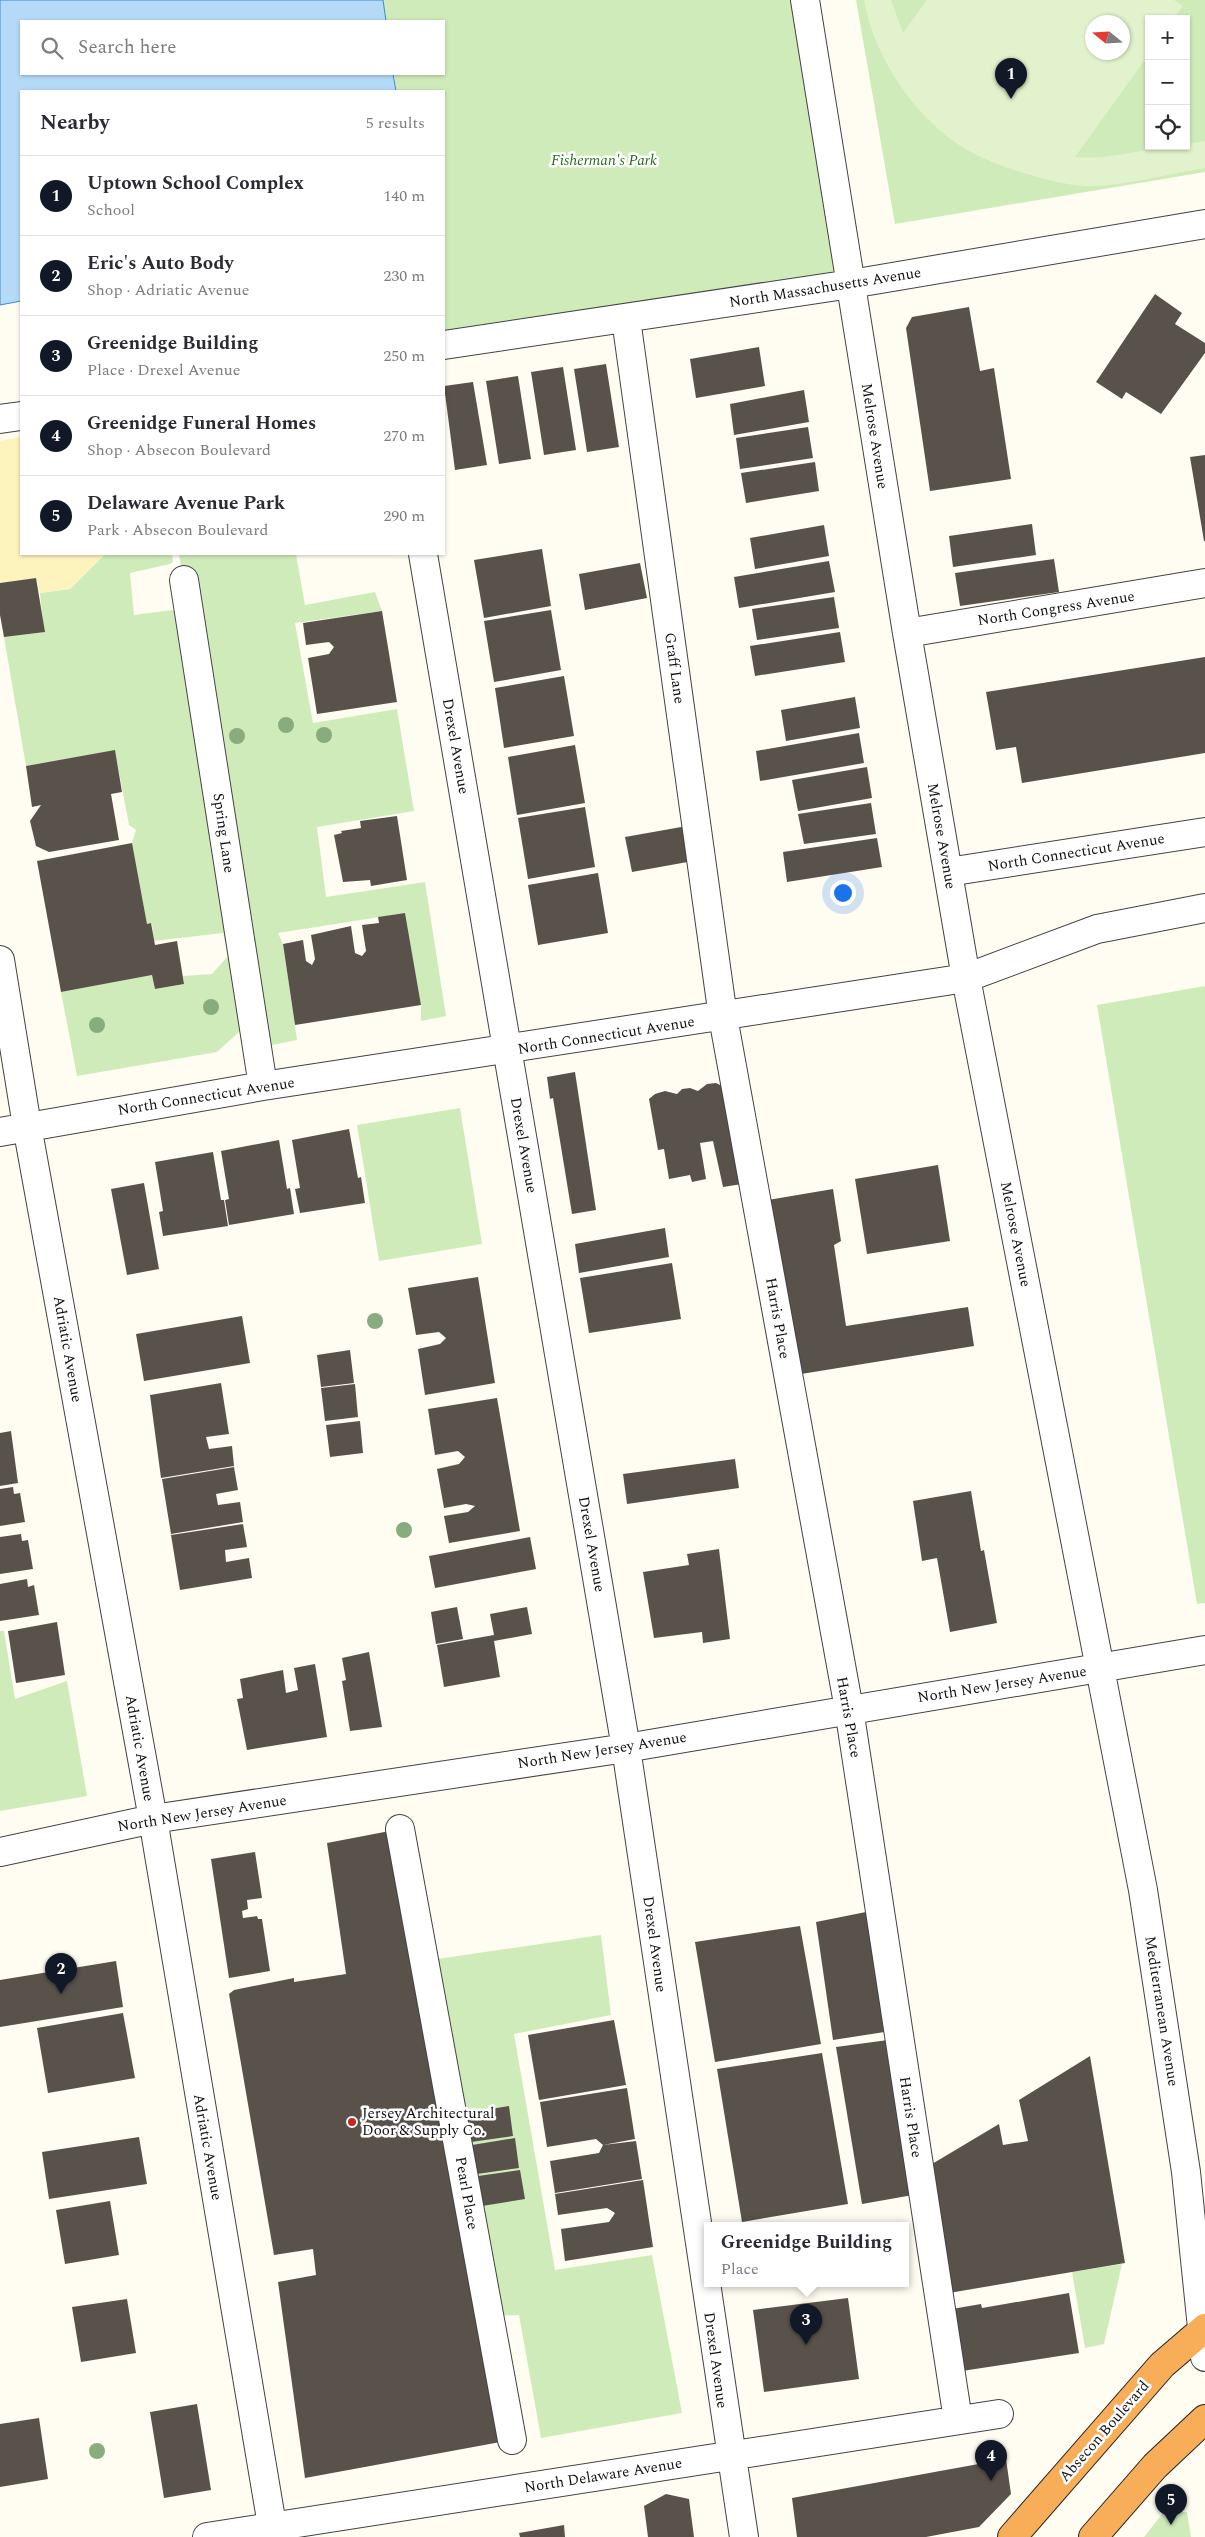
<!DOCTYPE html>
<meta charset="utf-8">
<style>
:root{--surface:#fff;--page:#f7f7f7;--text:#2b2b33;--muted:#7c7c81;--line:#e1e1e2;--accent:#111827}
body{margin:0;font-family:Spectral,serif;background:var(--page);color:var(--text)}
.controls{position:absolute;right:15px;top:15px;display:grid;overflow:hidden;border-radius:0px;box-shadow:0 1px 4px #0004}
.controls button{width:45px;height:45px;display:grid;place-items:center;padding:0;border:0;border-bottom:1px solid var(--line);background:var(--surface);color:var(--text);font:25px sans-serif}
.compass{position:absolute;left:1085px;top:15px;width:45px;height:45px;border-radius:50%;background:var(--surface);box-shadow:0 1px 4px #0004;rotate:288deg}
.you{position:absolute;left:842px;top:892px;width:18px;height:18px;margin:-12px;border:4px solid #fff;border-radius:50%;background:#1a73e8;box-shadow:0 0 0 8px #1a73e833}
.badge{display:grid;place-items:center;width:32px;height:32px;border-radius:50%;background:var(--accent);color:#fff;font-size:16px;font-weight:700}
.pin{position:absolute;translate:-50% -41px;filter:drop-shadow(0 1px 2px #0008)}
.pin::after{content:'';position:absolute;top:26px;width:18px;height:15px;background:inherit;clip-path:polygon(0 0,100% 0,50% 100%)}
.popup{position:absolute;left:704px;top:2222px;width:205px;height:65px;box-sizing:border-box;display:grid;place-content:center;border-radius:0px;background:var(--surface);filter:drop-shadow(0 1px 4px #0005);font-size:16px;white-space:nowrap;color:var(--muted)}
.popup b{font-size:19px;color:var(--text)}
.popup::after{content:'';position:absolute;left:50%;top:100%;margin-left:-10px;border:10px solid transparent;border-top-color:var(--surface)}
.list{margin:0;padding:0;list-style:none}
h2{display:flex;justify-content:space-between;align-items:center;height:65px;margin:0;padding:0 20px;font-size:21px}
h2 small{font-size:16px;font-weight:400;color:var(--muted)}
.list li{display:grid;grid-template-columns:32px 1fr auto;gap:15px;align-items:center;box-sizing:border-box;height:80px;padding:0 20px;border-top:1px solid var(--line)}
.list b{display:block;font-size:19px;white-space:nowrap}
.list p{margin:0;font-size:16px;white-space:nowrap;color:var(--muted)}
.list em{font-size:16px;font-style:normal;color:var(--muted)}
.icon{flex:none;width:28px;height:28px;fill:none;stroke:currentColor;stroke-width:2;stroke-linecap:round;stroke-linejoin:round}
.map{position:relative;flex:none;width:1205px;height:2537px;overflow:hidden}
.search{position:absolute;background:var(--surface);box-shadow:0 1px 4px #0004;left:20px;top:20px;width:425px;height:55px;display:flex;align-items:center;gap:12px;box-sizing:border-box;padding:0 18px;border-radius:0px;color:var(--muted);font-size:19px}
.panel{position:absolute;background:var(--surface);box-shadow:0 1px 4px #0004;left:20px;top:90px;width:425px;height:465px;border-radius:0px}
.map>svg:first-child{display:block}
.green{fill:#d0ebba;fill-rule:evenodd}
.sand{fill:#fcf3bd}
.pitch{fill:#e2f2cc;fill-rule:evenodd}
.water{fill:#b5daf8;stroke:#3a89d1}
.building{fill:#59524b}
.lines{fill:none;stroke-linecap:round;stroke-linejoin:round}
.minor-casing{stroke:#434343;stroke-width:30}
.highway-casing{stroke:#212121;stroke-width:30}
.minor{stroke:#fff;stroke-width:28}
.highway{stroke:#f8ad58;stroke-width:28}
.tree{fill:#88ac7d}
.poi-dot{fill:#c42823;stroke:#fff;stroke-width:2}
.labels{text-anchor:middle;stroke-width:5;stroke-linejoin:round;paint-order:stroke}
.park-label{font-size:15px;font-style:italic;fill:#276a1d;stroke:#fff}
.street-label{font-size:15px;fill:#101010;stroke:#fff}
.poi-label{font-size:15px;fill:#101010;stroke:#fff;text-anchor:start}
</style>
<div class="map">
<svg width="1205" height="2537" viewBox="0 0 1205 2537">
<rect width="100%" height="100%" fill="#fffdf2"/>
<path class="green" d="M383 0H805L851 284 444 345V91H396L394 74H444V21H386Z
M856 0H1205V172L895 224ZM1149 19H1186V146H1149ZM1092 22H1122V52H1092Z
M105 554H172L173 562 170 564 130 573 134 615 188 608 179 554H296L305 605 375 592 382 611 295 623 313 723 397 709 414 811 317 827 326 897 425 882 446 1016 421 1021V1005L405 913 278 933 283 944 297 1040 257 1048 252 1020 217 1052 77 1076 61 992 152 975 155 989 184 984 183 976 212 974 228 956 223 933 154 941 152 924H147L132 843 136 830 129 825 115 751 26 766 4 637 44 632 40 593 70 589Z
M1205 986V1603L1197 1604 1097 1005Z
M460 1108 482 1244 379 1261 357 1125Z
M0 1631H4L15 1699 67 1681 87 1796 0 1811Z
M601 1935 611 2015 514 2034 555 2270 652 2255 682 2413 541 2438 519 2315 490 2316 424 1961Z
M1122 2264 1104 2344 1085 2348 1072 2272Z
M1187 2512 1191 2537H1144L1163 2513Z"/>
<path class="sand" d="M21 437V554H105L70 589 40 593 36 578 0 583V441Z"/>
<path class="pitch" d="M864 0H891L903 33 927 0H1174L1183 6 1174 19H1149V54L1075 157C1112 161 1149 146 1186 146V144L1205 141V168C1170 174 1131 184 1096 186 1076 187 1056 182 1037 177 1013 170 991 163 969 151 917 122 874 58 864 0ZM1092 22H1122V52H1092Z"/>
<path class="water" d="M0 0H383L386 21H21V74H393L396 91H21V301L0 305Z"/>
<path class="building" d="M1155 294 1182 313 1175 324 1205 343V353L1161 414 1126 392 1122 399 1096 382Z
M969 307 980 371 994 368 1011 479 930 491 906 328 912 317Z
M759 347 765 386 696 398 690 359Z
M606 364 619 447 587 452 574 369Z
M563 367 576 450 544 455 531 372Z
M518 376 531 459 499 464 486 381Z
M473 382 487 465 455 470 444 386Z
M804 390 809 422 734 435 730 404Z
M808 427 813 458 740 469 736 438Z
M1205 455V541H1204L1190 457Z
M815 462 819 491 746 503 741 473Z
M1032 524 1036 555 953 567 949 536Z
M824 525 829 556 755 569 750 538Z
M542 549 551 606 484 618 474 560Z
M1054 559 1059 592 960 606 955 573Z
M829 561 835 592 739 608 734 577Z
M640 563 647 598 585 610 579 574Z
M36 578 45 632 4 637 0 615V583Z
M834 597 839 628 757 640 752 609Z
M551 610 561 670 494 682 484 621Z
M382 611 397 702 317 714 308 658 329 654 334 647 329 642 306 645 303 623Z
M840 632 845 662 755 676 750 646Z
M1205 657V753L1022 783 1016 747 996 750 986 692Z
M564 676 574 736 504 748 495 688Z
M855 697 860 728 786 741 781 710Z
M859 733 864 763 760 781 756 751Z
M575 745 585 803 517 815 508 757Z
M115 750 122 792 111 794 119 840 49 852 36 846 30 821 41 805 32 807 26 766Z
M867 767 872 798 798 811 792 780Z
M871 803 876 834 804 844 798 814Z
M585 807 595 867 528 879 518 818Z
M397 816 407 880 371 886 370 880 343 882 334 835 342 833 341 831 361 828 360 821Z
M687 826 693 861 632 872 625 837Z
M877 838 882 867 787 882 783 852Z
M132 843 147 924 151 923 155 945 177 941 184 984 155 989 152 975 61 992 37 861Z
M598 873 608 933 538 945 528 885Z
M405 913 421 1005 295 1025 283 944 303 940 306 961 312 965 315 959 311 935 351 926 355 953 362 956 366 951 362 925 379 923 378 917Z
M575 1072 596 1210 572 1214 553 1098 550 1099 547 1077Z
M716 1083 724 1087 742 1184 723 1187 713 1141 700 1143 706 1179 692 1182 690 1175 669 1179 664 1149 658 1150 649 1099 655 1094 665 1091 677 1094 682 1089 690 1088 698 1091 707 1084Z
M349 1129 358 1178 361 1177 365 1203 300 1213 295 1189 300 1188 292 1140Z
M279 1140 287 1189 290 1188 294 1214 229 1225 225 1200 229 1199 221 1151Z
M213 1152 221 1200H224L228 1226 163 1236 159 1212 163 1211 155 1162Z
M938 1165 950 1241 867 1254 855 1179Z
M144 1183 159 1269 127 1275 111 1189Z
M833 1189 841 1241 834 1245 846 1326 968 1307 974 1346 795 1375 768 1200Z
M665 1228 669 1257 579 1273 575 1244Z
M672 1263 681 1319 589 1333 580 1278Z
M478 1277 495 1383 425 1395 418 1349 440 1344 446 1338 439 1332 416 1335 408 1288Z
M242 1316 250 1363 144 1381 136 1334Z
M350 1350 354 1383 321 1387 317 1355Z
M221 1383 229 1434 206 1437 209 1449 232 1446 234 1466 161 1478 150 1395Z
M355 1384 358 1417 325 1421 321 1388Z
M497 1398 520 1531 449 1543 444 1516 468 1512 475 1506 466 1504 444 1508 437 1469 459 1464 465 1457 458 1451 435 1455 428 1409Z
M360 1421 363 1453 330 1457 326 1425Z
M11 1431 18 1483 0 1486V1433Z
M735 1459 739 1488 627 1504 623 1474Z
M234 1467 238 1490 216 1494 218 1505 240 1502 243 1522 171 1534 162 1479Z
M13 1487 14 1494 20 1493 25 1522 0 1526V1489Z
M971 1491 981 1551 984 1550 997 1623 950 1632 937 1558 922 1561 913 1501Z
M243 1524 247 1547 225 1550 226 1562 249 1558 252 1578 180 1590 171 1535Z
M21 1534 22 1541 28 1540 33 1569 0 1574V1537Z
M530 1537 536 1569 435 1588 429 1556Z
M719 1549 730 1639 703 1643 702 1632 654 1638 643 1572 689 1565 687 1554Z
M27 1579 28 1587 34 1585 39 1615 0 1621V1584Z
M457 1607 463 1639 436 1644 431 1612Z
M527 1607 532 1634 494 1641 500 1677 444 1687 437 1645 494 1635 490 1614Z
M57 1622 65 1675 16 1683 8 1631Z
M369 1652 382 1727 350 1731 342 1681 346 1680 342 1658Z
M315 1664 327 1737 247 1750 237 1699 243 1698 240 1679 283 1670 286 1693 298 1690 294 1668Z
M400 1829 512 2440 305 2478 278 2282 316 2275 313 2249 274 2255 229 1994 234 1990 294 1978V1982L346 1974 327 1843Z
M255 1852 262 1898 247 1900 248 1909 242 1911 243 1918 257 1916 258 1919H262L270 1971 229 1978 211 1859Z
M866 1912 891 2031 833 2040 816 1922Z
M800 1926 821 2044 715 2062 695 1942Z
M116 1961 123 2007 0 2027V1980Z
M123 2013 135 2078 48 2093 37 2028Z
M614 2020 626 2085 539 2100 528 2035Z
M888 2040 913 2195 862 2204 836 2047Z
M822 2053 848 2204 742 2222 717 2069Z
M1090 2056 1125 2263 949 2293 927 2167 999 2124 1003 2145 1028 2141 1019 2100Z
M627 2088 635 2139 603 2145 596 2139 547 2147 540 2102Z
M509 2106 513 2136 464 2143 460 2114Z
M139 2137 147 2184 49 2199 42 2152Z
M515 2138 519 2168 470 2175 466 2146Z
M636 2141 642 2179 555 2193 550 2161 599 2153 603 2145Z
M520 2170 525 2199 476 2207 471 2177Z
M643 2180 653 2247 565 2261 561 2229 609 2222 615 2213 607 2208 558 2215 555 2194Z
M110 2201 119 2255 65 2264 56 2210Z
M1069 2293 1079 2353 962 2371 952 2309 981 2304 982 2308Z
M848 2298 859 2379 764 2392 753 2310Z
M127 2299 136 2353 81 2362 72 2307Z
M197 2404 211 2490 164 2498 150 2412Z
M39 2418 48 2479 0 2487V2424Z
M1006 2459 1011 2494 979 2527 926 2537H797L792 2498Z
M666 2494 689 2499 694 2537H648L644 2506Z
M564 2525 565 2537H520L519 2533Z"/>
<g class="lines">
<g class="minor-casing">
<path id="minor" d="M805 0 907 633 966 978 1143 1890 1186 2172 1205 2357
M626 319 723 1017 849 1709 958 2420
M444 345 851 284 1205 224
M0 419 21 416
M423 554 626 1748 744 2537
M184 580 263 1086
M907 633 1205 583
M948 872 1205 832
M0 960 27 1126 153 1819 274 2537
M0 1132 263 1086 966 978 1097 929 1205 908
M400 1829 512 2440
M0 1852 153 1819 626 1748 1205 1650
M207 2537 999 2414"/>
</g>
<g class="highway-casing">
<path id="highway" d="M1012 2537 1162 2365 1205 2328
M1093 2537 1155 2466 1205 2419"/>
</g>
<use href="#minor" class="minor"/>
<use href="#highway" class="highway"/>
</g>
<g class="tree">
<circle cx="286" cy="725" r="8"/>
<circle cx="324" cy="735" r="8"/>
<circle cx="237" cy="736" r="8"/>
<circle cx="211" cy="1007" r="8"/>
<circle cx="97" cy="1025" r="8"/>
<circle cx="375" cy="1321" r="8"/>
<circle cx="404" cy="1530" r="8"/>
<circle cx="97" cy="2451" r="8"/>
</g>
<circle class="poi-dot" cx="352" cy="2122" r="5"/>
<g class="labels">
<g class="park-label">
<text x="604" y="165">Fisherman's Park</text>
</g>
<g class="street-label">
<text transform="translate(825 287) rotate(-9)" y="5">North Massachusetts Avenue</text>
<text transform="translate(875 436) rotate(81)" y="5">Melrose Avenue</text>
<text transform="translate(1056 608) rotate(-9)" y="5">North Congress Avenue</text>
<text transform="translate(675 668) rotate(82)" y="5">Graff Lane</text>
<text transform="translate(456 746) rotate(80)" y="5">Drexel Avenue</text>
<text transform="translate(224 833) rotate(82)" y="5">Spring Lane</text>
<text transform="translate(942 836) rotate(80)" y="5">Melrose Avenue</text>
<text transform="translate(1076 852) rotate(-9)" y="5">North Connecticut Avenue</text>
<text transform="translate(606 1035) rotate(-9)" y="5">North Connecticut Avenue</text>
<text transform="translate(206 1096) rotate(-9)" y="5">North Connecticut Avenue</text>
<text transform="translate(524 1145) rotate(80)" y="5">Drexel Avenue</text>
<text transform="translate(1016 1234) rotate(79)" y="5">Melrose Avenue</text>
<text transform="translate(778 1318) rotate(80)" y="5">Harris Place</text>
<text transform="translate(68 1349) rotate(80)" y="5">Adriatic Avenue</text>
<text transform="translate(592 1544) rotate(80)" y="5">Drexel Avenue</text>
<text transform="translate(1002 1684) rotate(-9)" y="5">North New Jersey Avenue</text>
<text transform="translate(849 1717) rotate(80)" y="5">Harris Place</text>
<text transform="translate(140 1748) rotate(80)" y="5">Adriatic Avenue</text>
<text transform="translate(602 1750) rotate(-9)" y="5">North New Jersey Avenue</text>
<text transform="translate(202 1813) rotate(-9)" y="5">North New Jersey Avenue</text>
<text transform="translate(655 1944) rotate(82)" y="5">Drexel Avenue</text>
<text transform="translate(1162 2011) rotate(81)" y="5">Mediterranean Avenue</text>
<text transform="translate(911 2117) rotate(81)" y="5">Harris Place</text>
<text transform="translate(208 2147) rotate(80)" y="5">Adriatic Avenue</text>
<text transform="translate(467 2193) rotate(80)" y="5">Pearl Place</text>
<text transform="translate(716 2360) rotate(82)" y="5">Drexel Avenue</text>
<text transform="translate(1104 2431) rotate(-49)" y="5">Absecon Boulevard</text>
<text transform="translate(603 2475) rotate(-9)" y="5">North Delaware Avenue</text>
</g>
<g class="poi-label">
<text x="362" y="2118">Jersey Architectural<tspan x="362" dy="17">Door &amp; Supply Co.</tspan></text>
</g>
</g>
</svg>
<div class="controls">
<button>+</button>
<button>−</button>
<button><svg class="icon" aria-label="locate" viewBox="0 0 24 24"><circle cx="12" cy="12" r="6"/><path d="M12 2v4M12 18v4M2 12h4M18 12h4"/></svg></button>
</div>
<svg class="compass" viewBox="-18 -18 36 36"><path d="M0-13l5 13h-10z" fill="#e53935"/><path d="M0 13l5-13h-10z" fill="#7c7c81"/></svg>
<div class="you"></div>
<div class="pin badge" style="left:1011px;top:99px">1</div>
<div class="pin badge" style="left:61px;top:1994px">2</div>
<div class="pin badge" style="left:806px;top:2345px">3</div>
<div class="popup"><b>Greenidge Building</b>Place</div>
<div class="pin badge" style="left:991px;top:2481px">4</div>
<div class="pin badge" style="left:1171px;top:2525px">5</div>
<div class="search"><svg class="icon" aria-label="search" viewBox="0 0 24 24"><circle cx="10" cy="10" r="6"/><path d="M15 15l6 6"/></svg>Search here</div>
<section class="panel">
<h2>Nearby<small>5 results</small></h2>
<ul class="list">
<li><span class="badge">1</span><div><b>Uptown School Complex</b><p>School</p></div><em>140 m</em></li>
<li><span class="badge">2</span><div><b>Eric's Auto Body</b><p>Shop · Adriatic Avenue</p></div><em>230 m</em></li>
<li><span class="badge">3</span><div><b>Greenidge Building</b><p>Place · Drexel Avenue</p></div><em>250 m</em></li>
<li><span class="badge">4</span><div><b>Greenidge Funeral Homes</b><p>Shop · Absecon Boulevard</p></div><em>270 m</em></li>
<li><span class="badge">5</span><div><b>Delaware Avenue Park</b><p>Park · Absecon Boulevard</p></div><em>290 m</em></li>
</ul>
</section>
</div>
